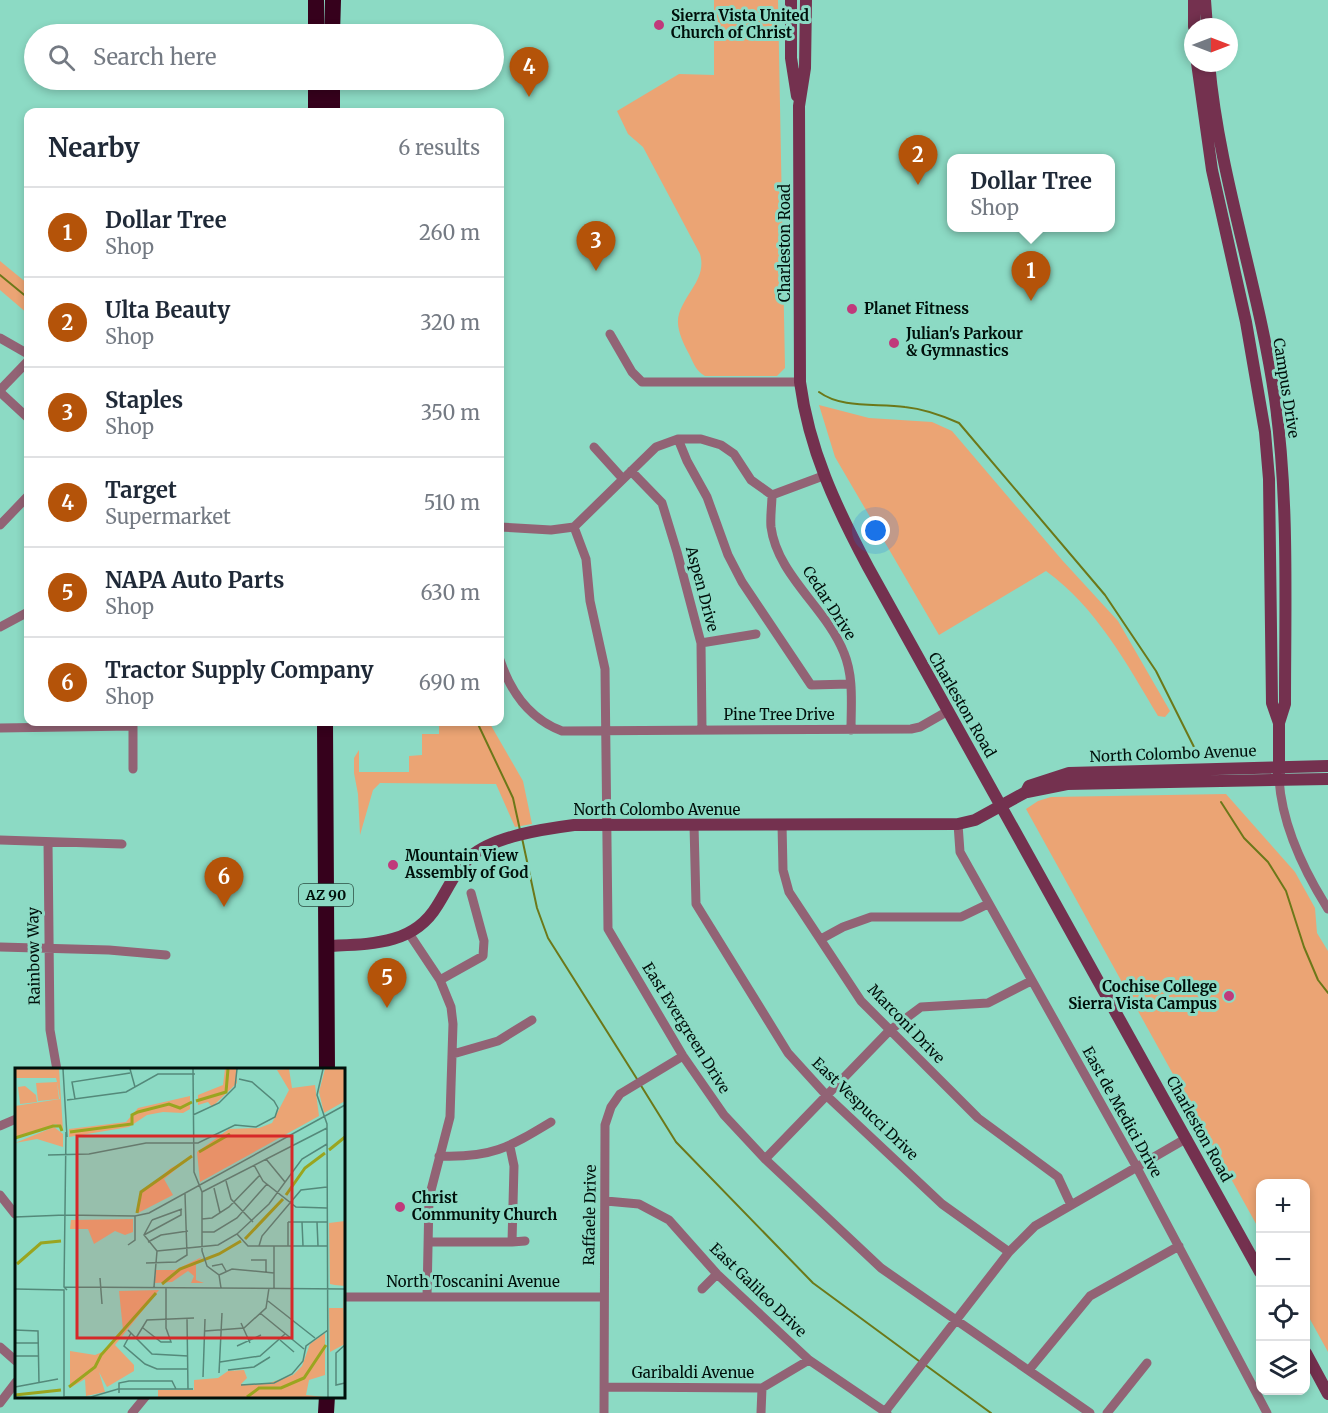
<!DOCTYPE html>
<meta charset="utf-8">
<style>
:root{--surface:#fff;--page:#f2f2f3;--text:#1f2937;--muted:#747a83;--line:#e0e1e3;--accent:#b45309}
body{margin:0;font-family:Merriweather,serif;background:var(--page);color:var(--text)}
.controls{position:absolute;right:18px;bottom:18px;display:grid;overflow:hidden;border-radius:12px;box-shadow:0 3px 9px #0003}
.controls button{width:54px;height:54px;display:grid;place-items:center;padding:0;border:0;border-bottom:2px solid var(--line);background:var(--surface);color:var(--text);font:30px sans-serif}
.compass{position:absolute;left:1184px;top:18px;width:54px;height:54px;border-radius:50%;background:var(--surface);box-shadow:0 3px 9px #0003;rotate:90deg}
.you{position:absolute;left:876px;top:531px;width:21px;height:21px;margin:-15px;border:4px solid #fff;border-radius:50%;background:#1a73e8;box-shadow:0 0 0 9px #1a73e833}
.badge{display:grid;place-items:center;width:39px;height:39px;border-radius:50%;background:var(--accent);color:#fff;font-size:20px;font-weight:700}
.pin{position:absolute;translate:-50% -50px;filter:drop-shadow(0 2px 3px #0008)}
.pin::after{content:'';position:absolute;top:32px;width:21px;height:18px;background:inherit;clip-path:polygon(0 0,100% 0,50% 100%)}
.popup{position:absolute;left:947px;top:154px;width:168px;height:78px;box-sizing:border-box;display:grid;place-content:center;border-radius:12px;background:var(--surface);filter:drop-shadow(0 2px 4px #0005);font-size:20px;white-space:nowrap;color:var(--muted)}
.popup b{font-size:22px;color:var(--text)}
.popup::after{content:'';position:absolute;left:50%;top:100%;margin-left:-12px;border:12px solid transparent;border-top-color:var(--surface)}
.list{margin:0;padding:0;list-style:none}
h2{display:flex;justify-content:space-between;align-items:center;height:78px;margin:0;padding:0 24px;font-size:26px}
h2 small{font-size:20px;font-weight:400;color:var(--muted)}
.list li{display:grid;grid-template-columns:39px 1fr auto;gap:18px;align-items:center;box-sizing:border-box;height:90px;padding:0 24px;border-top:2px solid var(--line)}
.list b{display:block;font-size:22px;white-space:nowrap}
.list p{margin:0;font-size:20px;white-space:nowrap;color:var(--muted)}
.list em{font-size:20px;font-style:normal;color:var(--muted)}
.icon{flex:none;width:33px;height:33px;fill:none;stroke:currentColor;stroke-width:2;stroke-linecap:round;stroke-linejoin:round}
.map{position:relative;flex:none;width:1328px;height:1413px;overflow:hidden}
.search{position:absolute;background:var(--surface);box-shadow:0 3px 9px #0003;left:24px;top:24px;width:480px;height:66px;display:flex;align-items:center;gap:15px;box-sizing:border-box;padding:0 21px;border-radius:33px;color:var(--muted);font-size:22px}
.panel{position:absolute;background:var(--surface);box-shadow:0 3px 9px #0003;left:24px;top:108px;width:480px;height:618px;border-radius:12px}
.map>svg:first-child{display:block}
.green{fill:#eba474}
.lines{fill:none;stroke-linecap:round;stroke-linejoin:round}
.stream{stroke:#6c7819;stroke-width:2}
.street{stroke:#926375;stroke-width:9}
.secondary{stroke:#74314f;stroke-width:12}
.highway{stroke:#36011c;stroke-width:16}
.poi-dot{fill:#c0397b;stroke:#8cdac4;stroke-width:2}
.labels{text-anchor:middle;stroke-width:6;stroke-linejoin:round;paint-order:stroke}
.shield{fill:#8cdac4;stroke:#2a4d42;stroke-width:1.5}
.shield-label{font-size:14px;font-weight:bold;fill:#00100b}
.poi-label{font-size:15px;font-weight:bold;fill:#00100b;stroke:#8cdac4;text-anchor:start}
.street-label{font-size:15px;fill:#00100b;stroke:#8cdac4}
.inset-river{fill:none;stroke:#9aa51f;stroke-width:3}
.inset-road{fill:none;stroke:#54897a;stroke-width:1.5}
.view{fill:#d62828;fill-opacity:0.15;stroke:#d62828;stroke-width:3}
.inset-edge{fill:none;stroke:#00100b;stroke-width:3}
</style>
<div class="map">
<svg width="1328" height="1413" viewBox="0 0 1328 1413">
<rect width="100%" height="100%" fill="#8cdac4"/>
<path class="green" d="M714 0H778L785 368 777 376H705C696 371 694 364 689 354 683 343 675 327 679 314 686 292 707 278 700 254L643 147 628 134 617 111 679 74 714 75Z
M0 261 28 284V314L0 290Z
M819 405 869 418 932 422 952 431 1062 560 1118 621 1170 711 1165 717 1158 716C1127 664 1096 607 1046 571L939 635 835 457Z
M439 722H489L523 781 532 824 515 827 496 784 380 783 373 790 360 835 358 794 354 773V758L359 750V772H409V756L422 755V734H439Z
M1226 794 1295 872 1315 908 1317 933 1328 951V1352L1306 1312V1184H1260V1231L1026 809 1038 801 1051 797Z"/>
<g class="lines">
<path class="stream" d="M0 275 28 298
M819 392C842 409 877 403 905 407 925 409 941 415 959 423L1105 595 1156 671 1199 757
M477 722 513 798 520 830
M1221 802 1244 838 1268 862 1286 891 1304 947 1318 980 1328 993
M522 838 537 908 548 938 637 1079
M640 1084 676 1142 813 1283 919 1361
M924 1364 991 1413"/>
<path class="street" d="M610 334 632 372 642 382H800
M0 338 28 354
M0 390 28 361
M0 392 28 418
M678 439 687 461 707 497 728 555 742 582 811 685 850 684
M594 447 623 479
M631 471 662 503 677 552 701 643 702 730
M772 495C772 505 770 517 771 527 777 575 827 609 844 653 854 677 851 705 851 730
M0 525 28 496
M500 527 551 530 574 527 656 447 678 439H701L721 445 734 454 751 480 772 495 823 476
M574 527 586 559 590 601 605 669 608 929 683 1056 724 1115 765 1159 881 1268 1090 1413
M0 627 28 612
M701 643 756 634
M500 660C511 693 530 719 562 731L911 729 920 727 948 711
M133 722V769
M0 728 133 726
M1279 779C1282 825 1304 871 1328 909
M782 824 783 870 789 892 861 1001 978 1118 1058 1177 1071 1205
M958 824 960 852 1136 1166 1267 1413
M694 825 696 904 788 1053 828 1097 942 1204 1009 1252
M0 840 122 844
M48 842 50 1030 57 1070
M410 935 440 980 451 1007 453 1024 450 1117 429 1198 427 1297
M821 939 843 927 871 917H961L988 904
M0 947 109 950 166 955
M440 980 483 956 484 941 471 893
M453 1054 498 1041 532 1020
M0 1126 16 1119
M439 1156C491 1158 508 1148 551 1122
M765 1159 889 1031 921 1007 988 1003 1031 981
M0 1195 15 1214
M606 1201 639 1204 669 1220 717 1274 809 1360 887 1413
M428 1242H512L514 1166 510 1147
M512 1242 525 1241
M702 1289 717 1274
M344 1297H603
M0 1347 16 1361
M1029 1370 1090 1296 1179 1246
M604 1387 762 1388 809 1360
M0 1403 16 1382
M132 1413 146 1396
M604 1413 605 1125 611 1107 620 1094 683 1056
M761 1413 762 1388
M884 1413 1009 1252 1035 1226 1187 1138
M1107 1413 1147 1363"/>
<path class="secondary" d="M791 0V58L797 96
M806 0 805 68 799 106 800 382C809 450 836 507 868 567L1260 1272
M1194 0V27
M1205 0 1207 27
M1197 63 1212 170 1246 322 1265 432 1269 479 1272 703 1279 723
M1209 63C1219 177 1259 286 1275 399 1289 499 1285 602 1285 704L1279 723V779
M1027 792 1067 784 1328 779
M327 946C368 944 413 946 437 906 448 889 455 871 470 857 494 836 544 829 574 825L958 824 975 820 1026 792 1029 786 1069 773 1328 766
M1306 1353 1328 1394"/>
<path class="highway" d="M316 34V0
M332 34 333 0
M332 80V112
M316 112V80
M325 722 327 1070
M326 1413 327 1396"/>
</g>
<g class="poi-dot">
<circle cx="659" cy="25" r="6"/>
<circle cx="852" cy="309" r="6"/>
<circle cx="894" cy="343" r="6"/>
<circle cx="393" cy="865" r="6"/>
<circle cx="1229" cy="996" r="6"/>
<circle cx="400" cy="1207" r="6"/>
</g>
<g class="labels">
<rect class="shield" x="299" y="884" width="54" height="22" rx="4.5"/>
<g class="shield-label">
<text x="326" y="900">AZ 90</text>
</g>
<g class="poi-label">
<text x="671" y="21">Sierra Vista United<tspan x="671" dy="17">Church of Christ</tspan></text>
<text x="864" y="314">Planet Fitness</text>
<text x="906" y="339">Julian's Parkour<tspan x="906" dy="17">&amp; Gymnastics</tspan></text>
<text x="405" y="861">Mountain View<tspan x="405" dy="17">Assembly of God</tspan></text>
<text x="1217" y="992" text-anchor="end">Cochise College<tspan x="1217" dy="17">Sierra Vista Campus</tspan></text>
<text x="412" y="1203">Christ<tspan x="412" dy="17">Community Church</tspan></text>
</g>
<g class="street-label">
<text transform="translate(785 243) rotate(-90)" y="5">Charleston Road</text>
<text transform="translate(1286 388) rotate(81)" y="5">Campus Drive</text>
<text transform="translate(702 589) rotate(75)" y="5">Aspen Drive</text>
<text transform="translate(829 603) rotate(57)" y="5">Cedar Drive</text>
<text transform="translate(962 705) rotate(60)" y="5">Charleston Road</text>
<text x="779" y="720">Pine Tree Drive</text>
<text transform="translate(1173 754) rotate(-2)" y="5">North Colombo Avenue</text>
<text x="657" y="815">North Colombo Avenue</text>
<text transform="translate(34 956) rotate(-91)" y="5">Rainbow Way</text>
<text transform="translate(906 1024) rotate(46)" y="5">Marconi Drive</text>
<text transform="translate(686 1028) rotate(58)" y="5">East Evergreen Drive</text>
<text transform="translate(865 1109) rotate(44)" y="5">East Vespucci Drive</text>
<text transform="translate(1122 1112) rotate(61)" y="5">East de Medici Drive</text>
<text transform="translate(1199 1129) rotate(61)" y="5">Charleston Road</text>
<text transform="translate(590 1215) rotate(-89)" y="5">Raffaele Drive</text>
<text x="473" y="1287">North Toscanini Avenue</text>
<text transform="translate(758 1290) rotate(44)" y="5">East Galileo Drive</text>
<text x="693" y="1378">Garibaldi Avenue</text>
</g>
</g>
<g transform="translate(15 1068)">
<rect width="330" height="330" fill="#8cdac4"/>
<path d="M0 1H44L48 62 41 56 0 69V38L45 31 42 14 44 31 23 33 21 15 42 14 41 10H0ZM210 1H221L222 15 197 39 193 34 183 37V27L208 17ZM274 1 277 20 300 17 304 48 185 114 182 84 214 61 244 60 257 55 274 22 262 2ZM310 1H330V33L309 45 304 24ZM10 18 21 27 22 34 5 36 3 19ZM175 28V41L168 45 148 44 132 47 114 59 54 69V61L111 54 123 40ZM39 59 48 66V79L22 71 0 75ZM171 93 149 111 158 127 123 145 127 125 156 100ZM118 151V164L110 167 100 163 79 176 73 161H55L56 152ZM330 153V218L320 217 315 216 314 155ZM187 189 181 195V212L189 215H176L179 208 173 203 157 214 140 215 141 202H160ZM144 222 100 277 119 297V303L92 319 84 304 90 324 71 328 70 311 55 320V283L80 287 92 282 108 262 104 223ZM328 225 330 276 315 284 314 240H328ZM310 265V307L294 312 291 327 309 329H143V322H179V312L203 310 213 303 229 302 232 310 226 316H251L278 307 287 298 295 276Z" fill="#eba474"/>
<path class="inset-river" d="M181 33 211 24 213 1M55 64 117 56V47L123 44 154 36 165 40 177 34M0 70 38 58H45L47 63M314 82 330 69M184 84 215 66M271 127 290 100 310 85M122 145 126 124 177 88M230 171 268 131M2 196 26 175 46 173M147 216 165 201 204 186 226 173M54 319 80 299 86 287 141 225M0 327 46 322M232 329 244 320H266L289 310 311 277"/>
<path class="inset-road" d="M48 1 52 69M115 1 120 19M178 1 179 104 187 124V183L192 198 204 207 206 220M308 1 302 27 312 56 313 329M60 31 57 14 115 5M52 32 111 24 143 6H180M178 47 204 35 220 19 222 1M51 64 49 219 52 222M33 87 74 86 131 75H183L220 57 241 59 260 49 263 40 259 33 237 14 224 11M251 91 270 114M239 97 248 113 281 139 312 140M211 113 216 131 238 154M199 120 205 145M187 124 312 60M50 147 120 148 134 145 330 37M0 149 50 147M187 151 197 150 214 139 245 107M137 152 129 167 142 183 139 219M137 152 167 141M273 154H312M273 154V178M287 154 288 178M302 154 303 178M187 164H199L222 150 252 116M222 166 233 178H312M129 167 166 147V141M133 174 146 167 173 163M113 177 120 172V148M244 178 247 168 286 122 312 119M259 178V220M142 183 203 177 222 166 254 136 287 91 312 76M236 192H251V205M131 195 161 194 172 187 170 126M197 198 207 196 211 203M204 207 217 201 259 205M85 210 87 236M49 219 330 221M0 221 49 222V329M253 233 300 270M245 245 289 281M172 250 173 321M226 255 235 275M128 260 146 274H156L151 260V220M0 262 23 263 24 315M113 262 137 286 173 288M190 263 229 260 251 240 254 220M116 265 109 278 130 296 142 301H173M121 270 132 252 179 250M265 272 279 284M0 275H24M330 277 321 285V317L330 315M222 278 246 267M0 288H24M205 294 245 288 270 266M213 302 239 299 255 289M204 305 207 245M188 309 190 251M226 317 259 315 277 306 288 293 291 278 313 262M0 319 43 311M104 325V315L114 313H157L161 321M50 329H76L103 321H178"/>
<path class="view" d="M62 68H277V270H62Z"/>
<rect width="330" height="330" class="inset-edge"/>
</g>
</svg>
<div class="controls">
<button>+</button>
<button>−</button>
<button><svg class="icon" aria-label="locate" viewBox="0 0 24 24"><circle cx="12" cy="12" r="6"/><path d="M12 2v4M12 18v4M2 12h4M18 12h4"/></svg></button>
<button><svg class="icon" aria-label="layers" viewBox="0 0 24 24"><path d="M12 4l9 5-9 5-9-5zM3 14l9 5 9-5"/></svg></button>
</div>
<svg class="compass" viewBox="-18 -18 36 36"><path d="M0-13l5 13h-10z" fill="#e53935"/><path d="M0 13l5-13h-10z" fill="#747a83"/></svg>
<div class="you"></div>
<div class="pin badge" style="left:1031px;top:301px">1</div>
<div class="popup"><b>Dollar Tree</b>Shop</div>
<div class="pin badge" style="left:918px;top:185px">2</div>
<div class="pin badge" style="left:596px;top:271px">3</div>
<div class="pin badge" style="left:529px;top:97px">4</div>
<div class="pin badge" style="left:387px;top:1008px">5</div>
<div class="pin badge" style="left:224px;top:907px">6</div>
<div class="search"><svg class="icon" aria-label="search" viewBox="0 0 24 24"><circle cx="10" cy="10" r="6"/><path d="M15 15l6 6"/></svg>Search here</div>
<section class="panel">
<h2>Nearby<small>6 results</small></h2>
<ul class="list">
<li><span class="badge">1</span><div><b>Dollar Tree</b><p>Shop</p></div><em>260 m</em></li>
<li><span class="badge">2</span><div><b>Ulta Beauty</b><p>Shop</p></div><em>320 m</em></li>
<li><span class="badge">3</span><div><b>Staples</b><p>Shop</p></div><em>350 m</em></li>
<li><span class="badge">4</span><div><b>Target</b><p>Supermarket</p></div><em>510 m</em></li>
<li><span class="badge">5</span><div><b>NAPA Auto Parts</b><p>Shop</p></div><em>630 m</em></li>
<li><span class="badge">6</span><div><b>Tractor Supply Company</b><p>Shop</p></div><em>690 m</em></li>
</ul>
</section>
</div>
